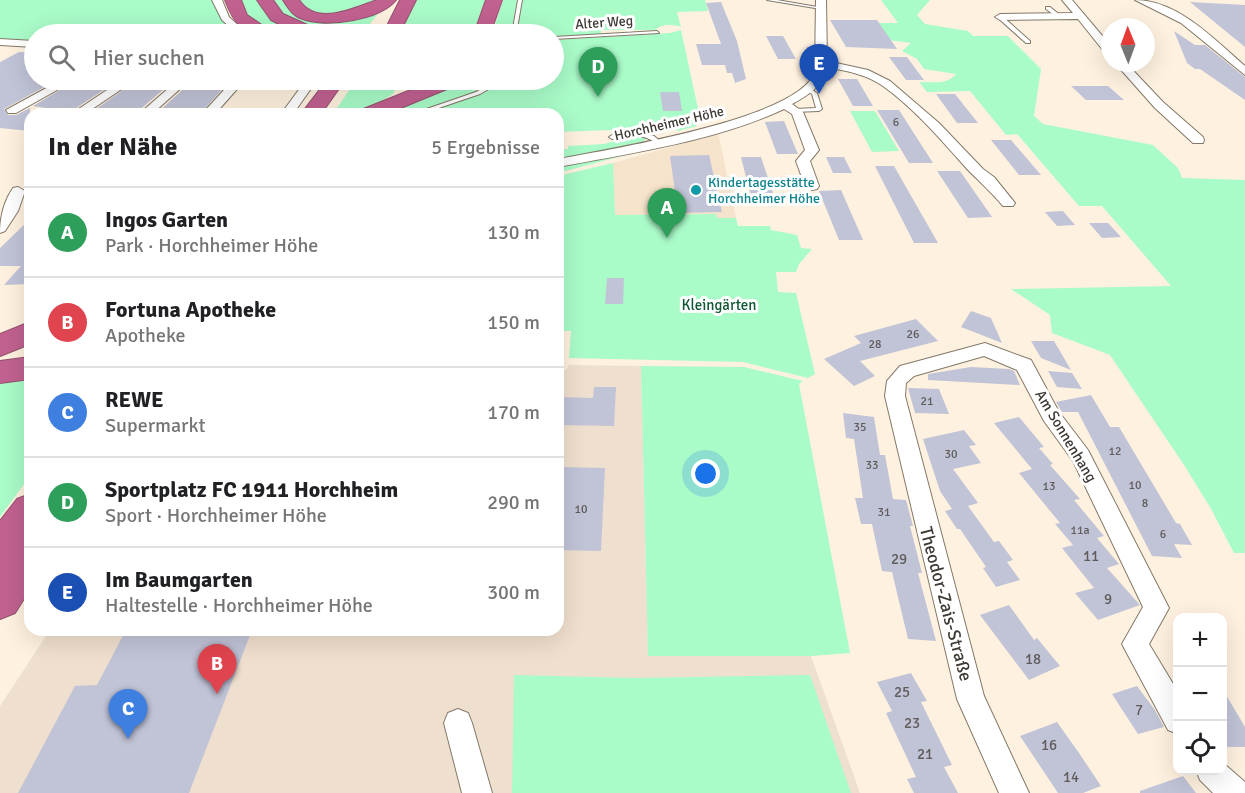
<!DOCTYPE html>
<html lang="de">
<meta charset="utf-8">
<style>
:root{--surface:#fff;--page:#f2f2f2;--text:#202124;--muted:#757577;--line:#e0e0e0;--accent:#3c837e}
body{margin:0;font-family:Signika,sans-serif;background:var(--page);color:var(--text)}
.controls{position:absolute;right:18px;bottom:18px;display:grid;overflow:hidden;border-radius:12px;box-shadow:0 6px 24px #0002}
.controls button{width:54px;height:54px;display:grid;place-items:center;padding:0;border:0;border-bottom:2px solid var(--line);background:var(--surface);color:var(--text);font:30px sans-serif}
.compass{position:absolute;left:1101px;top:18px;width:54px;height:54px;border-radius:50%;background:var(--surface);box-shadow:0 6px 24px #0002;rotate:359deg}
.you{position:absolute;left:706px;top:474px;width:21px;height:21px;margin:-15px;border:4px solid #fff;border-radius:50%;background:#1a73e8;box-shadow:0 0 0 9px #1a73e833}
.badge{display:grid;place-items:center;width:39px;height:39px;border-radius:50%;background:var(--accent);color:#fff;font-size:20px;font-weight:700}
.pin{position:absolute;translate:-50% -50px;filter:drop-shadow(0 2px 3px #0008)}
.pin::after{content:'';position:absolute;top:32px;width:21px;height:18px;background:inherit;clip-path:polygon(0 0,100% 0,50% 100%)}
.list{margin:0;padding:0;list-style:none}
h2{display:flex;justify-content:space-between;align-items:center;height:78px;margin:0;padding:0 24px;font-size:26px}
h2 small{font-size:20px;font-weight:400;color:var(--muted)}
.list li{display:grid;grid-template-columns:39px 1fr auto;gap:18px;align-items:center;box-sizing:border-box;height:90px;padding:0 24px;border-top:2px solid var(--line)}
.list b{display:block;font-size:22px;white-space:nowrap}
.list p{margin:0;font-size:20px;white-space:nowrap;color:var(--muted)}
.list em{font-size:20px;font-style:normal;color:var(--muted)}
.icon{flex:none;width:33px;height:33px;fill:none;stroke:currentColor;stroke-width:2;stroke-linecap:round;stroke-linejoin:round}
.map{position:relative;flex:none;width:1245px;height:793px;overflow:hidden}
.search{position:absolute;background:var(--surface);box-shadow:0 6px 24px #0002;left:24px;top:24px;width:540px;height:66px;display:flex;align-items:center;gap:15px;box-sizing:border-box;padding:0 21px;border-radius:33px;color:var(--muted);font-size:22px}
.panel{position:absolute;background:var(--surface);box-shadow:0 6px 24px #0002;left:24px;top:108px;width:540px;height:528px;border-radius:18px}
.map>svg:first-child{display:block}
.commercial{fill:#efdfce}
.built{fill:#f5e3cb}
.green{fill:#a9fbc8}
.building{fill:#c1c3d7}
.lines{fill:none;stroke-linecap:round;stroke-linejoin:round}
.lane-casing{stroke:#837868;stroke-width:2}
.street-casing{stroke:#837868;stroke-width:2}
.highway-casing{stroke:#93536f;stroke-width:2}
.lane{fill:#fff;fill-rule:evenodd}
.street{fill:#fff;fill-rule:evenodd}
.highway{fill:#c16190;fill-rule:evenodd}
.culture-dot{fill:#0f9aa8;stroke:#fff;stroke-width:2}
.labels{text-anchor:middle;stroke-width:6;stroke-linejoin:round;paint-order:stroke}
.number-label{font-size:12px;fill:#5f5c5b}
.far-street-label{font-size:14px;fill:#3e3932;stroke:#fff}
.far-culture-label{font-size:14px;fill:#0d838f;stroke:#fff;text-anchor:start}
.park-label{font-size:15px;fill:#0e5733;stroke:#fff}
.street-label{font-size:15px;fill:#3e3932;stroke:#fff}
.near-number-label{font-size:15px;fill:#5f5c5b}
.near-street-label{font-size:18px;fill:#3e3932;stroke:#fff}
</style>
<div class="map">
<svg width="1245" height="793" viewBox="0 0 1245 793">
<rect width="100%" height="100%" fill="#fef1df"/>
<path class="commercial" d="M569 365 641 366 648 656H811L860 793H0V706L50 630H558V367L566 370Z"/>
<path class="built" d="M718 132 736 218H717L716 214 615 215 613 163 685 143 683 141Z"/>
<path class="green" d="M0 0H214L226 23 239 34H34V44L0 42Z
M238 0H261L296 30 308 34C265 34 260 39 238 0Z
M272 0H287L299 16 380 11 362 34C323 34 297 34 272 0Z
M296 0H384L344 16 307 13Z
M417 0H492L479 34H394Z
M503 0H517L511 34H492Z
M523 0H705L708 11 677 12 681 27C671 24 664 23 655 30H601V34L554 38V34H516Z
M881 0H930L917 15 925 24 968 31 973 36H1008L1041 69 1034 116 1043 124 1153 145 1178 168 1182 178 1245 180V553H1234L1210 507 1184 465 1110 355 1052 333 1050 315 1011 289 1171 286 1102 206H1079L1017 134 1006 135 970 91 927 92 919 82C932 82 948 85 956 74L924 69 917 59 902 51 911 43 880 39 873 23H898Z
M681 30 700 118 695 124 697 126 678 131 673 128 651 132 632 130 612 135 611 130 558 132V114H421L461 101 493 88 506 80H554V40L670 33Z
M356 80H399L393 94 360 114H333Z
M458 80H496L473 93 410 114H374Z
M850 111H875L899 151 872 152Z
M633 136 647 139 642 142 558 160V149H568V146L604 144Z
M671 143 558 173V167Z
M613 163 615 215 716 214 717 218H736L738 226H770L771 230 797 235 801 248 812 249 799 264 796 272H776L778 292 796 293 815 374 808 378 743 362 569 358 571 331H558V176Z
M641 366 744 367 803 381 799 384 850 653 811 656H648Z
M30 374V476L0 517V377Z
M514 675 636 678 810 675 851 793H512Z"/>
<path class="building" d="M721 2 737 41 746 79 735 83 732 73H727L725 65H702L696 44H721L706 3Z
M1190 2 1245 5V47Z
M830 20H877L897 49 846 47Z
M1174 31 1195 45H1205L1245 77V100L1200 69H1195L1187 63Z
M766 36H783L796 59H778Z
M19 52 34 53V80H57L4 109 8 115H16L30 108V131L0 128V62Z
M889 57H907L924 80H906Z
M838 79H857L873 106H853Z
M77 80H119L70 112 33 106Z
M137 80 172 82 137 112 89 114Z
M190 83 225 86 200 114H156Z
M1071 86H1108L1124 100H1086Z
M660 92H679L682 111H663Z
M936 94H955L978 123H957Z
M877 110H899L933 163H909Z
M784 121 798 154H777L765 122Z
M991 140H1011L1041 175H1019Z
M709 155 722 212 678 213 670 156Z
M741 157H761L773 193H750Z
M826 157H844L852 173H833Z
M875 166H894L938 243H914Z
M937 171H960L992 217 968 218Z
M841 190 863 240H839L819 191Z
M1063 211 1075 225 1057 226 1045 212Z
M30 219V284L4 285 21 266H0V248Z
M1089 223H1108L1121 237 1102 238Z
M607 278H624L623 304H605Z
M971 311 991 318 1002 343 961 327Z
M916 319 938 341 860 361 875 376 854 386 824 359 861 343 854 336Z
M1031 341H1054L1071 370 1041 358Z
M971 367 1009 369 1014 371 1020 385 928 380V374Z
M1048 371 1072 373 1082 389 1057 387Z
M594 387H616L614 426 558 425V397L593 398Z
M908 388 939 389 949 414 915 413Z
M1091 395 1110 427H1119L1176 523 1180 524 1192 545 1174 544 1182 558 1152 556 1078 412H1062L1056 402Z
M843 413 874 417 880 455H885L893 499 906 500 913 526H910L922 573H918L936 641 908 639 892 572 882 571 872 524H861L855 498H863L854 439 846 438Z
M1019 417 1044 447 1039 448 1053 464 1050 465 1080 499 1074 500 1104 536 1097 538 1119 564 1107 568 1140 605 1098 620 1075 593 1094 588 1062 548 1073 545 1055 524 1060 523 1019 473 1032 469 994 423Z
M964 430 976 445 969 446 981 463 953 469 978 503 968 506 994 542 999 541 1013 560 1007 562 1020 580 996 587 983 568 986 567 960 529H957L945 511 952 509 940 491 923 439Z
M558 467 605 468 601 551 558 550Z
M1009 605 1034 640 1037 638 1060 666 1029 680 980 615Z
M126 630H252L189 793H18L75 686 97 685Z
M911 673 927 701 921 702 952 765 944 767 958 793H914L907 779 916 777 886 713 892 711 877 682Z
M1137 686 1155 710 1164 727 1138 734 1112 694Z
M1222 688 1245 727V747H1222Z
M1057 722 1079 753 1101 786 1083 793H1058L1020 736Z
M1183 776 1196 793H1140V791Z"/>
<g class="lines">
<g class="lane-casing">
<path id="lane" d="M518 0H522L516 34H512Z
M767 0H777L823 8 821 9Z
M1046 7H1050L1061 16 1057 17 1046 9Z
M998 16H1002L1030 41V43H1026L998 18Z
M657 31 659 33 554 39V37Z
M498 80H504L480 94 421 114H412L476 92Z
M809 88 817 93 822 109 819 111 793 112V110L795 109 816 108 812 94 806 90Z
M641 132 654 136 661 142 656 143C640 132 630 137 612 139L609 137 612 135Z"/>
</g>
<g class="street-casing">
<path id="street" d="M212 0H222L229 17 248 34H238L222 20Z
M816 0H826L827 61 868 70 890 81 939 123 983 169 994 177 1015 203 1013 206H1003C992 193 980 182 968 170 942 141 915 109 883 86 866 74 846 71 826 67 824 86 807 96 792 104L803 112 819 150 810 161 819 186 817 189 812 190 805 186 796 161 805 150 792 114 784 109C716 141 631 153 558 167V159C605 150 802 119 815 71Z
M1062 0H1072L1110 45V55L1106 54 1078 19 1000 20 995 17 1000 14 1073 13Z
M1135 0C1178 0 1215 40 1245 66V75L1181 23Z
M0 39 34 41V47L0 45Z
M1115 63H1126L1163 102 1203 137 1204 140 1203 143H1193L1155 108Z
M61 80H75L16 113H8L6 110Z
M122 80H135L85 114H71Z
M178 80H190L152 114H139Z
M233 80H245L215 114H202Z
M306 80H317L293 114H281Z
M18 187 25 191 18 211 5 231 0 233C0 217 4 201 13 188Z
M985 343 1031 360 1059 412 1088 450 1169 608 1149 644 1178 692V734L1168 730 1122 644 1143 607 1073 461 1044 421 1017 370 984 356 914 376 906 383 905 396 984 696 1029 793H999L957 699 885 396 887 381 900 366Z
M458 709 468 713 472 723 492 793H462L444 723 448 713Z
M1222 762 1245 782V793H1213L1200 780 1196 770H1222Z"/>
</g>
<g class="highway-casing">
<path id="highway" d="M225 0H241L247 15 269 30 271 34C243 34 235 26 225 0Z
M257 0H273L283 14 312 27 314 31 312 34H300L271 20Z
M283 0H299C317 27 354 8 377 0 382 0 390 0 396 0 380 20 326 28 303 19 293 16 289 9 283 0Z
M400 0H416L399 34H383Z
M486 0H502L490 34H474Z
M327 80H345L321 114H301Z
M436 80H461L459 84 386 114H358L361 110Z
M30 322V344L0 356V334Z
M30 357V379L0 383V361Z
M30 494V589L15 613 0 619V521L17 499Z"/>
</g>
<use href="#lane" class="lane"/>
<use href="#street" class="street"/>
<use href="#highway" class="highway"/>
</g>
<circle class="culture-dot" cx="696" cy="190" r="6"/>
<g class="labels">
<g class="number-label">
<text x="896" y="126">6</text>
<text x="913" y="338">26</text>
<text x="875" y="348">28</text>
<text x="927" y="405">21</text>
<text x="860" y="431">35</text>
<text x="1115" y="455">12</text>
<text x="951" y="458">30</text>
<text x="872" y="469">33</text>
<text x="1135" y="489">10</text>
<text x="1049" y="490">13</text>
<text x="1145" y="507">8</text>
<text x="581" y="513">10</text>
<text x="884" y="516">31</text>
<text x="1080" y="534">11a</text>
<text x="1163" y="538">6</text>
</g>
<g class="far-street-label">
<text transform="translate(604 22) rotate(-4)" y="5">Alter Weg</text>
<text transform="translate(669 123) rotate(-13)" y="5">Horchheimer Höhe</text>
</g>
<g class="far-culture-label">
<text x="708" y="187">Kindertagesstätte<tspan x="708" dy="16">Horchheimer Höhe</tspan></text>
</g>
<g class="park-label">
<text x="719" y="310">Kleingärten</text>
</g>
<g class="street-label">
<text transform="translate(1066 436) rotate(59)" y="5">Am Sonnenhang</text>
</g>
<g class="near-number-label">
<text x="1091" y="561">11</text>
<text x="899" y="564">29</text>
<text x="1108" y="604">9</text>
<text x="1033" y="664">18</text>
<text x="902" y="697">25</text>
<text x="1139" y="715">7</text>
<text x="912" y="728">23</text>
<text x="1049" y="750">16</text>
<text x="925" y="759">21</text>
<text x="1071" y="782">14</text>
</g>
<g class="near-street-label">
<text transform="translate(946 604) rotate(75)" y="6">Theodor-Zais-Straße</text>
</g>
</g>
</svg>
<div class="controls">
<button>+</button>
<button>−</button>
<button><svg class="icon" aria-label="locate" viewBox="0 0 24 24"><circle cx="12" cy="12" r="6"/><path d="M12 2v4M12 18v4M2 12h4M18 12h4"/></svg></button>
</div>
<svg class="compass" viewBox="-18 -18 36 36"><path d="M0-13l5 13h-10z" fill="#e53935"/><path d="M0 13l5-13h-10z" fill="#757577"/></svg>
<div class="you"></div>
<div class="pin badge" style="left:667px;top:238px;background:#2e9e5b">A</div>
<div class="pin badge" style="left:217px;top:694px;background:#e0444e">B</div>
<div class="pin badge" style="left:128px;top:739px;background:#3f7fe0">C</div>
<div class="pin badge" style="left:598px;top:97px;background:#2e9e5b">D</div>
<div class="pin badge" style="left:819px;top:94px;background:#1a4fb4">E</div>
<div class="search"><svg class="icon" aria-label="search" viewBox="0 0 24 24"><circle cx="10" cy="10" r="6"/><path d="M15 15l6 6"/></svg>Hier suchen</div>
<section class="panel">
<h2>In der Nähe<small>5 Ergebnisse</small></h2>
<ul class="list">
<li><span class="badge" style="background:#2e9e5b">A</span><div><b>Ingos Garten</b><p>Park · Horchheimer Höhe</p></div><em>130 m</em></li>
<li><span class="badge" style="background:#e0444e">B</span><div><b>Fortuna Apotheke</b><p>Apotheke</p></div><em>150 m</em></li>
<li><span class="badge" style="background:#3f7fe0">C</span><div><b>REWE</b><p>Supermarkt</p></div><em>170 m</em></li>
<li><span class="badge" style="background:#2e9e5b">D</span><div><b>Sportplatz FC 1911 Horchheim</b><p>Sport · Horchheimer Höhe</p></div><em>290 m</em></li>
<li><span class="badge" style="background:#1a4fb4">E</span><div><b>Im Baumgarten</b><p>Haltestelle · Horchheimer Höhe</p></div><em>300 m</em></li>
</ul>
</section>
</div>
